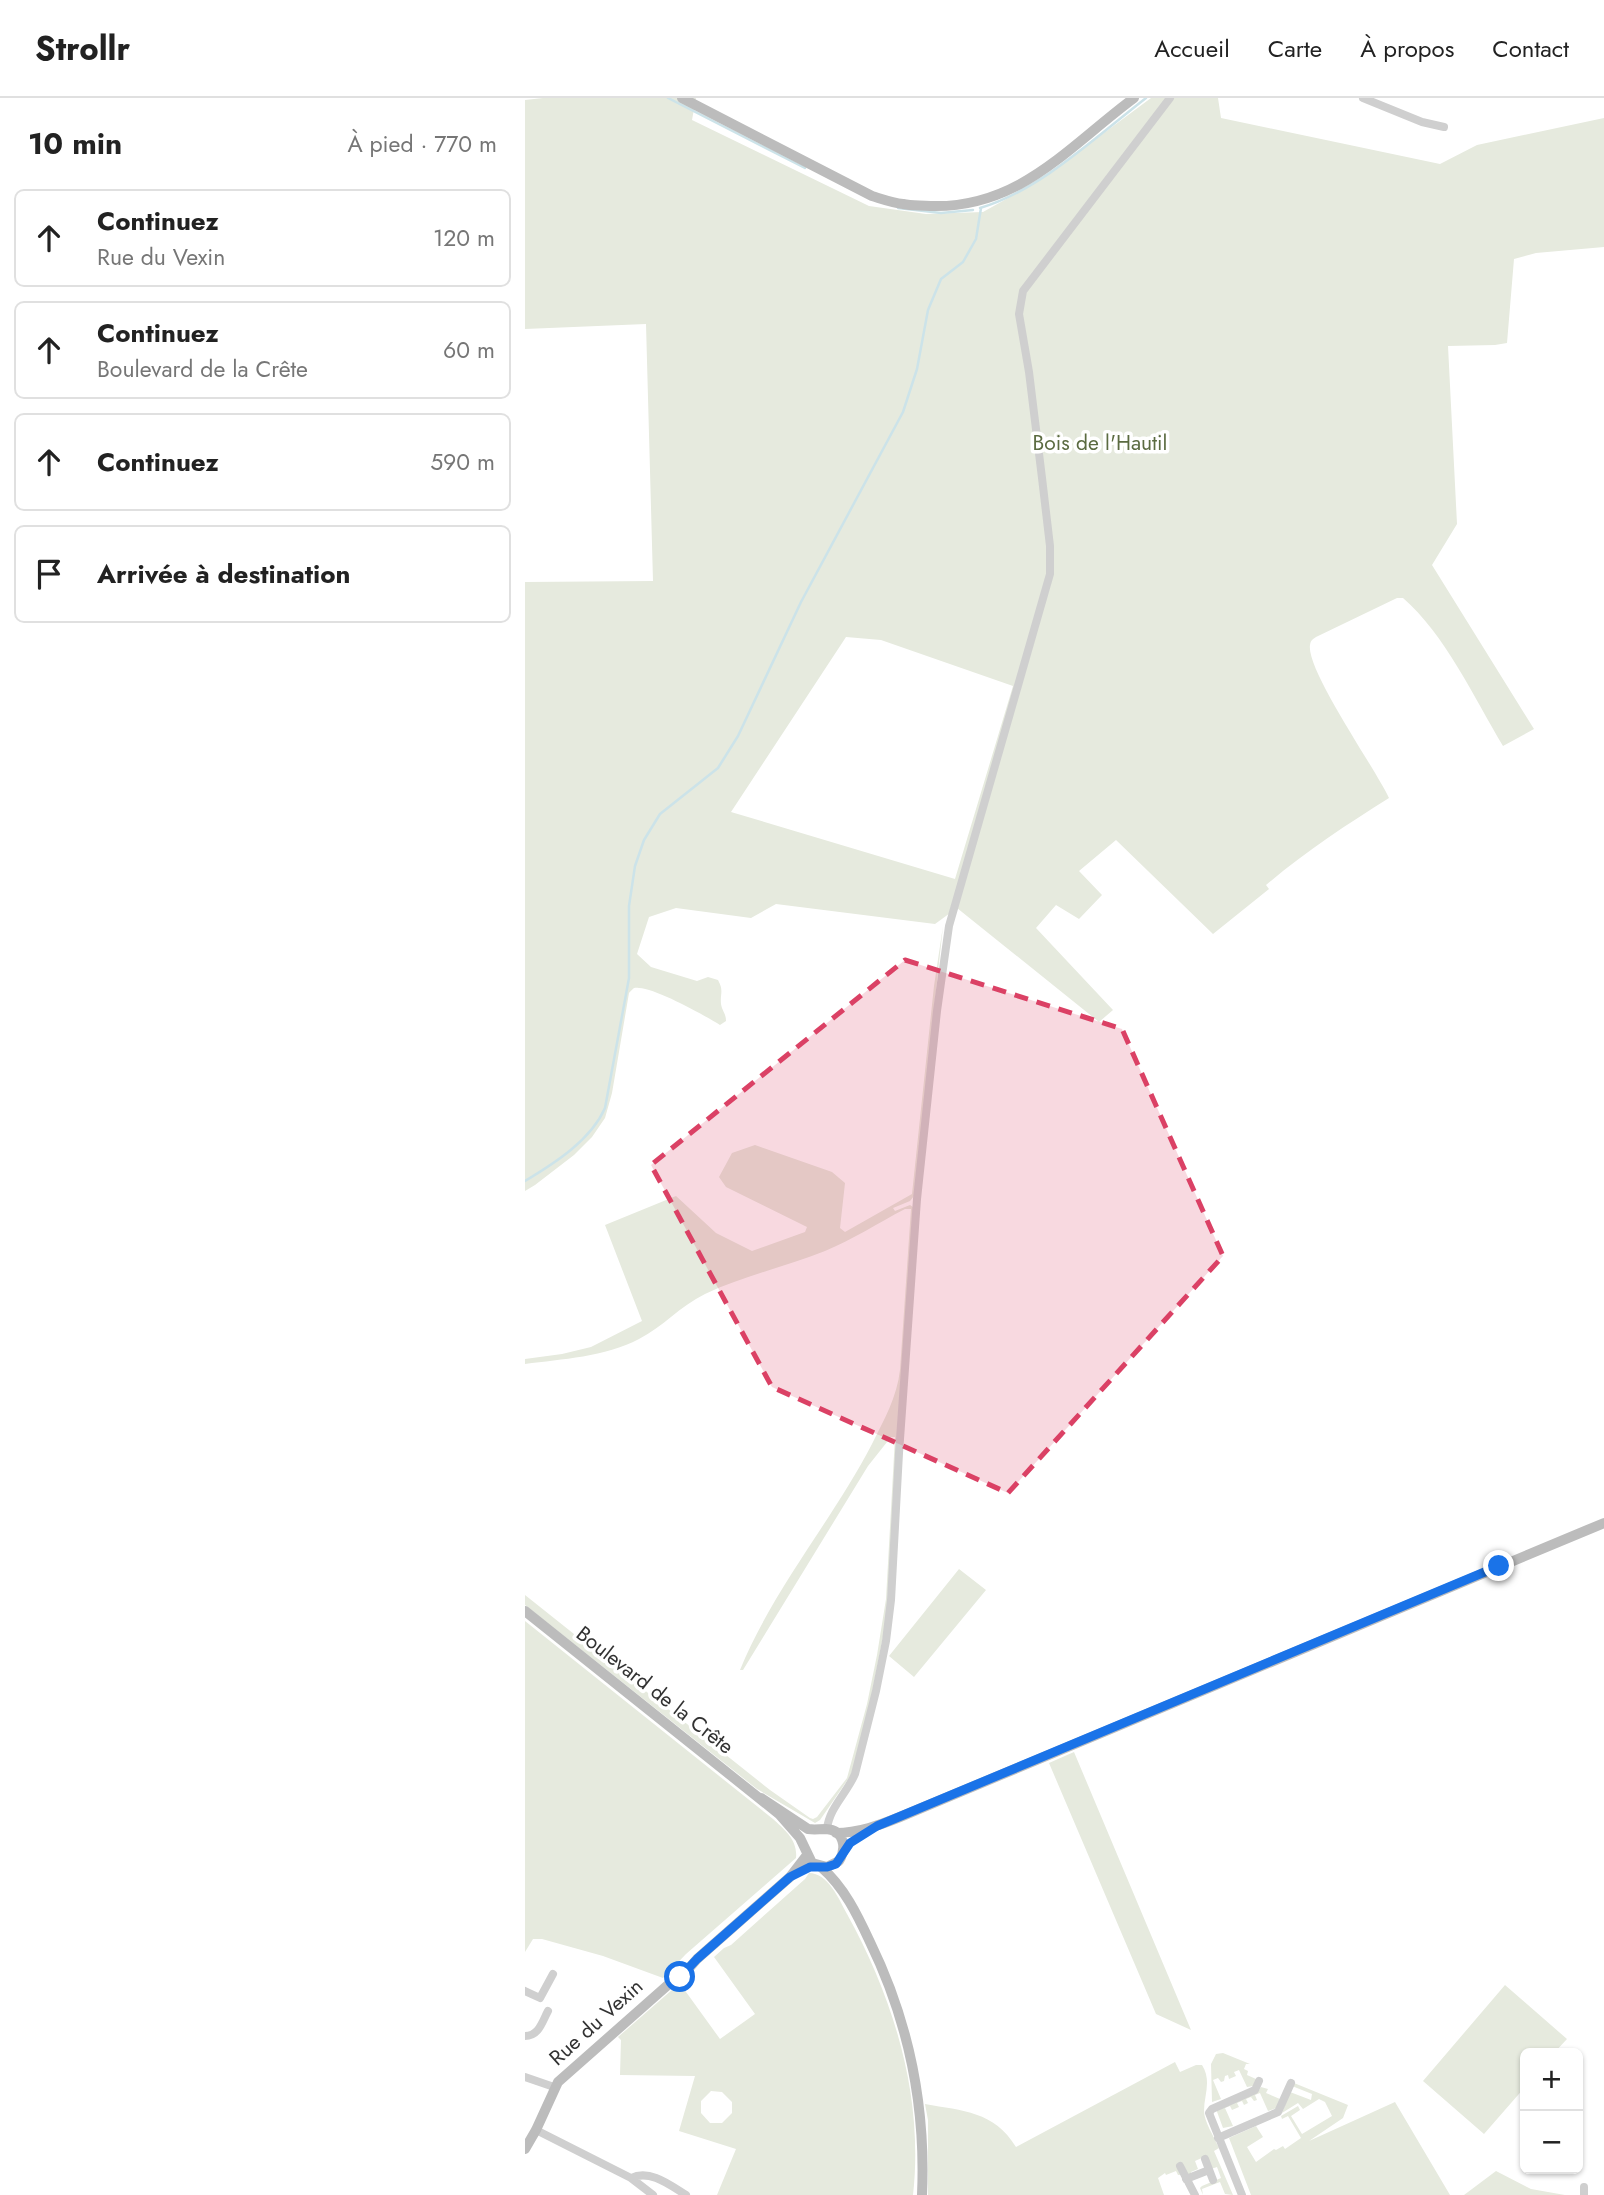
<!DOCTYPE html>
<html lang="fr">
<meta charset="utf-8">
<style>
:root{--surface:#fff;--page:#f2f2f2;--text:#222;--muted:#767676;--line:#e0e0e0}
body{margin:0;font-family:Jost,sans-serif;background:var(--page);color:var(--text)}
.controls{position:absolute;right:21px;bottom:21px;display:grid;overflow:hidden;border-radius:10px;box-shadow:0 2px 5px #0004}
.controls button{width:63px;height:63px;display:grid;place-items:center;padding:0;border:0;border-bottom:2px solid var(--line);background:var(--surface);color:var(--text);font:35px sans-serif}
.stop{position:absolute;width:21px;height:21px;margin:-16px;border:5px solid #1a73e8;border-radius:50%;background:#fff}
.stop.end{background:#1a73e8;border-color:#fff;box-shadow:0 2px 7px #0008}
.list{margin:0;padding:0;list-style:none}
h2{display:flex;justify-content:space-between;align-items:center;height:91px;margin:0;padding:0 28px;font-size:30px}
h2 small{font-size:23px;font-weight:400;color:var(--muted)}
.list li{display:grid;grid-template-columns:46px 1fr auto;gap:21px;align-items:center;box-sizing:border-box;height:98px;margin:0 14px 14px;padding:0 14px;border:2px solid var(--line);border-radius:10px}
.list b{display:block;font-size:26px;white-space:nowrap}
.list p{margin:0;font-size:23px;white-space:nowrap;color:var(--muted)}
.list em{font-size:23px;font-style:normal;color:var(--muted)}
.icon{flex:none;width:38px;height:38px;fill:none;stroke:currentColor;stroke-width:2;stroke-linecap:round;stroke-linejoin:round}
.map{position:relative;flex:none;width:1079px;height:2097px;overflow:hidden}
header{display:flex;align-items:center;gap:42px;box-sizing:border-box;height:98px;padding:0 35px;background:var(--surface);border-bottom:2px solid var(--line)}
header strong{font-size:33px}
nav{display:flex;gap:38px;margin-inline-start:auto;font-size:24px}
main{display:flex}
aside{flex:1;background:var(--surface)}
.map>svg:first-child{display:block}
.green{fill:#e6eade;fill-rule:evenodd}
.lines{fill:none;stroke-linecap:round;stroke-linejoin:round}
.stream{stroke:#cce3e9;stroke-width:2.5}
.street{stroke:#cfcfcf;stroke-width:8}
.secondary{stroke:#bcbcbc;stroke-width:10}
.route{stroke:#1a73e8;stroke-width:9}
.marked{fill:#db4165;fill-opacity:0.2;stroke:#db4165;stroke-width:5;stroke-dasharray:14 9;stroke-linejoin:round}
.labels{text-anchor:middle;stroke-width:7;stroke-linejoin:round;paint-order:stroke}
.park-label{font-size:21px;fill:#5b6b41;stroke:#fff}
.street-label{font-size:21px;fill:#323232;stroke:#fff}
</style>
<header>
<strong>Strollr</strong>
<nav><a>Accueil</a><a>Carte</a><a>À propos</a><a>Contact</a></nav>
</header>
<main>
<aside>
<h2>10 min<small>À pied · 770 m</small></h2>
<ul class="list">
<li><svg class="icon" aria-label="ahead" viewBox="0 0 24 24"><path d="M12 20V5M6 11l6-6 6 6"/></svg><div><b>Continuez</b><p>Rue du Vexin</p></div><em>120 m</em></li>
<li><svg class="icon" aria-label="ahead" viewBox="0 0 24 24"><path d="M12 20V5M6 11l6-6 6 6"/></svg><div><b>Continuez</b><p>Boulevard de la Crête</p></div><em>60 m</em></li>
<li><svg class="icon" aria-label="ahead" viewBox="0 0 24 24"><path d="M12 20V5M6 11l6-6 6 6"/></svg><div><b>Continuez</b></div><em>590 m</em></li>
<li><svg class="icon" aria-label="arrive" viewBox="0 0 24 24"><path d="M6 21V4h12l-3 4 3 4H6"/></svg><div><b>Arrivée à destination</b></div></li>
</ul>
</aside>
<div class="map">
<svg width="1079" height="2097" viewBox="0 0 1079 2097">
<rect width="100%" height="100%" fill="#fff"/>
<path class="green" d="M18 0H171L167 22 344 108 401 116 458 114 517 81 626 0H693L696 20 915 66 952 47 1079 20V149L1011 155 989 161 982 245 970 247 923 248 932 426 907 467 1009 631 978 648C950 601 919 535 878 500H872L791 539C787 542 786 542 785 547 781 572 850 670 864 700 821 727 780 754 741 787L744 791 688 836 591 742 554 773 577 797 554 821 531 807 511 830 588 912 574 924 432 810 410 826 251 806 226 820 151 810 124 819 112 856 126 869 172 883 183 879 193 882C199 893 195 895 196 906 197 913 201 915 201 923L195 927C179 917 132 891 114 890 108 889 108 891 104 895L87 995 80 1020 67 1039 49 1057 10 1087 0 1093V484L128 483 121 226 0 231V2ZM321 539 356 542 488 588 430 781 206 714Z
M418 828 389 1098 385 1103 368 1110 370 1113 385 1107 388 1109 361 1523 347 1595 328 1674 295 1722 290 1725 232 1691 0 1507V1497L245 1692 285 1720 288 1721 292 1719 322 1680 342 1606 352 1557 361 1501 370 1339H366L343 1368 218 1572H215C248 1491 307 1423 347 1346 359 1322 372 1299 375 1272L386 1111H380C353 1125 327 1142 300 1153 260 1169 218 1178 180 1196 155 1208 138 1229 114 1241 80 1259 37 1261 0 1266V1261L37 1256 66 1249 117 1223 80 1127 151 1098 191 1135 227 1153 280 1134 282 1129 201 1089 194 1079 207 1055 230 1047 307 1074 320 1085 315 1130 320 1134 387 1096 409 888Z
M434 1471 461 1492 389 1579 364 1558Z
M0 1523 248 1721C259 1731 273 1742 271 1760L161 1856 138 1880 78 1858 17 1841H8L0 1854Z
M549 1654 666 1932 631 1916 524 1665Z
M284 1775C303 1775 314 1801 322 1816 369 1901 399 1999 388 2097H192L211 2051 154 2033 170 1978 95 1977 96 1942 93 1939 148 1891 156 1887 195 1941 230 1916 189 1859 199 1850 206 1847 280 1781ZM186 1993 197 1994 207 2004V2015L197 2025H185L176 2015V2003Z
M980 1887 1042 1941 1029 1955H1000V1989L959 2036 898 1983Z
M698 1955 725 1966H721L719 1971 723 1973 722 1977 731 1981 728 1988 722 1989 714 1972 709 1974 711 1978 704 1981 703 1977 700 1978 699 1983 696 1984 693 1980 688 1982 696 2001 687 2004 686 1966 691 1956Z
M650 1964 655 1974 671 1967H677C687 1983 679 1997 679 2013 679 2023 689 2039 694 2050L689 2053 708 2097 700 2096 695 2084 677 2091 678 2097 675 2090 677 2088 696 2080 692 2069 686 2071 681 2058 670 2063 673 2071 666 2074V2076L653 2077 651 2073 641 2077 640 2075 633 2080 639 2097H403V2022L400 2006C438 2013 469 2013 491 2049Z
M769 1985 823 2007 818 2020 784 2043 870 2004 925 2097H726L704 2040 731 2028 738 2039 722 2049 731 2064 749 2051 751 2052 758 2048 760 2051 776 2040 763 2018 757 2021 756 2018 773 2008 775 2012 766 2018 777 2036 807 2018 800 2004 794 2001 778 2011 773 2005 757 2015 765 1994 786 2002 787 1996 767 1988Z
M736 1989 743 1991 741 1995 755 2001 752 2010 743 2013 735 1995 730 1997 732 2002 729 2003 726 1999 721 2001 723 2005 719 2007 717 2003 712 2005 714 2009 707 2012 705 2008 700 2010 708 2028 698 2030 691 2011 734 1992Z
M971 2073 1006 2091 1040 2097H939Z"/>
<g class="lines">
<path class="stream" d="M143 0 280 70
M373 110 416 115 448 112
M455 110C514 93 572 38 621 0
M0 1083C30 1065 66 1042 80 1010L104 880V808L110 768 119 742 135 716 193 670 213 638 276 504 378 314 392 271 403 212 416 181 438 164 451 141 456 110"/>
<path class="street" d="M838 0 897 24 919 29
M302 1731C304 1710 322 1695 330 1676L351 1593 361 1543 366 1502 374 1355 392 1101 412 913 424 828 525 476V448L517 380 504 274 494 216 498 193 645 0
M0 1893 15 1900 28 1876
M0 1938C14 1938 17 1924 23 1913
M0 1979 29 1989
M11 2032 106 2080 128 2097
M693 2040 753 2014 766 1985
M680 2061 688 2082
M655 2068 670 2097
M106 2080C125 2071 145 2087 161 2097
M661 2081 684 2072
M1059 2089V2097
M717 2097 684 2015 687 2011 730 1992 734 1983"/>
<path class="secondary" d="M157 0 347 98C357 101 368 105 378 106 387 108 396 107 405 108 494 111 543 49 609 0
M0 1513 254 1716 275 1740 287 1765 302 1769 314 1763C322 1750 319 1732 301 1731 294 1731 290 1732 283 1731L236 1700
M311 1735C333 1735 355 1727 375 1719L1079 1425
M296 1769C319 1789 332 1816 345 1844 384 1924 401 2008 397 2097
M0 2051 11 2032 33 1984 144 1886 159 1876 172 1861 265 1779 282 1757"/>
</g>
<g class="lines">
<path class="route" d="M155 1879 172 1861 265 1779 285 1769H302L311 1766 325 1745 352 1728 974 1468"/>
</g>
<path class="marked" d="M380 862 597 931 698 1158 483 1395 247 1289 126 1067Z"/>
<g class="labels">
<g class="park-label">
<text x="575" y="352">Bois de l'Hautil</text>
</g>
<g class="street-label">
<text transform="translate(130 1592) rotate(38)" y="7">Boulevard de la Crête</text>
<text transform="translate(71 1924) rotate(-42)" y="7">Rue du Vexin</text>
</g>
</g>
</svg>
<div class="controls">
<button>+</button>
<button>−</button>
</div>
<div class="stop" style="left:155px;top:1879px"></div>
<div class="stop end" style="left:974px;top:1468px"></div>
</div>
</main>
